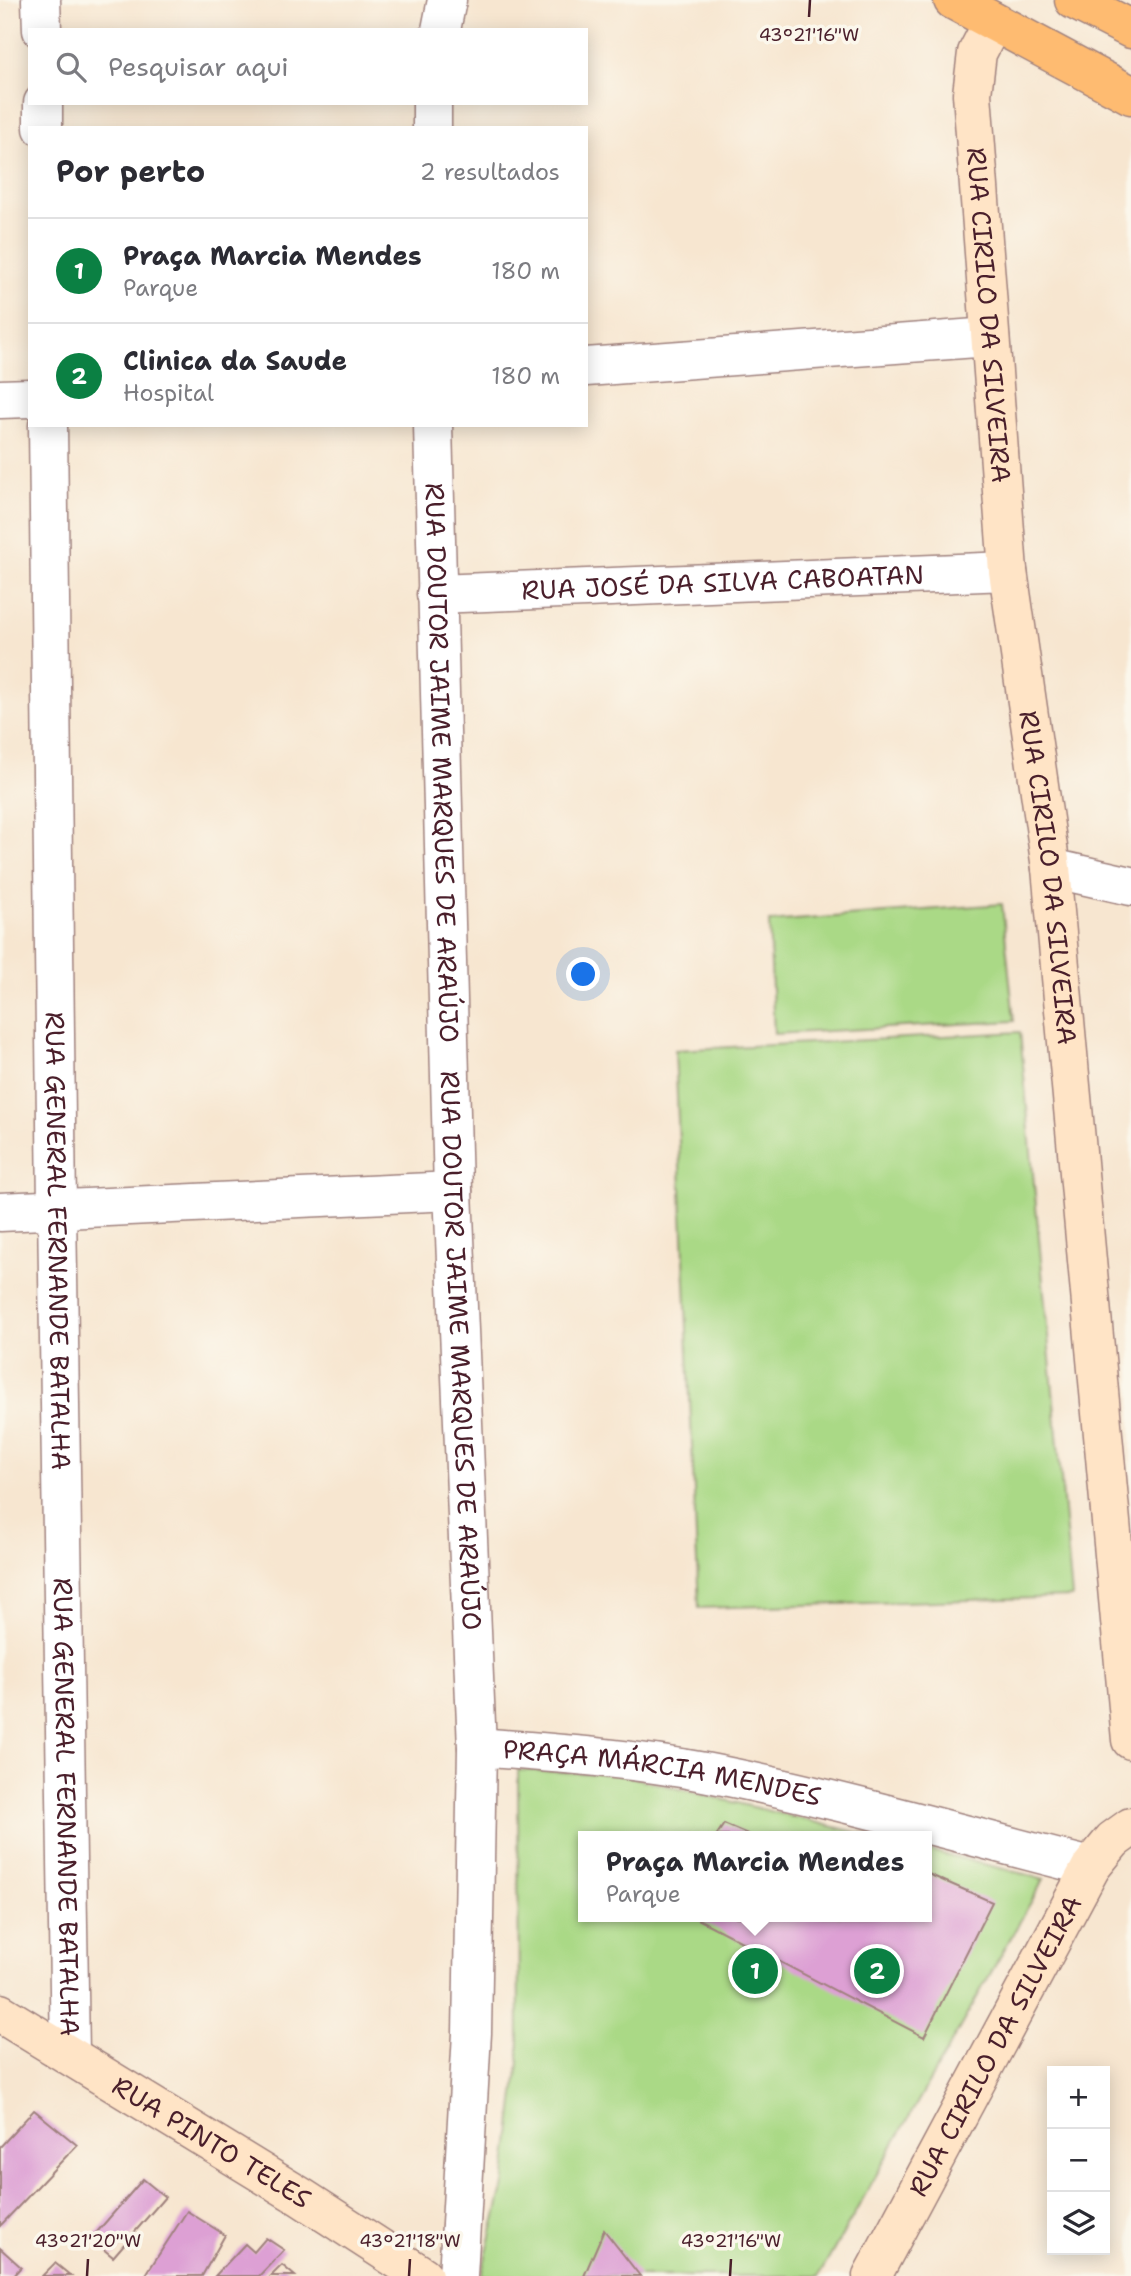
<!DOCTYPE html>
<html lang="pt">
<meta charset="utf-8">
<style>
:root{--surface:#fff;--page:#f7f7f7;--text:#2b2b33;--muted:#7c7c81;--line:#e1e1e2;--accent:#0b8043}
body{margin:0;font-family:"Shantell Sans",sans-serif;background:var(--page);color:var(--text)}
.controls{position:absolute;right:21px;bottom:21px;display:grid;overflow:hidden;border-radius:0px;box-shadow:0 4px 18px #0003}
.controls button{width:63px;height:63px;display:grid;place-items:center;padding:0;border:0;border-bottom:2px solid var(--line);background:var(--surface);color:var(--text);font:35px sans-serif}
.you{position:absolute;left:584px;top:975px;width:24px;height:24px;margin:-18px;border:5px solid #fff;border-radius:50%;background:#1a73e8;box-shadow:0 0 0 10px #1a73e833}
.badge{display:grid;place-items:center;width:46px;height:46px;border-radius:50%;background:var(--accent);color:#fff;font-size:23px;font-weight:700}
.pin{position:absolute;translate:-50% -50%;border:4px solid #fff;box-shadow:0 2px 7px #0006}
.popup{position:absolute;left:578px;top:1831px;width:354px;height:91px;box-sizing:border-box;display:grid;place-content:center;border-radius:0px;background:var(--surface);filter:drop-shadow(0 2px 5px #0005);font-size:23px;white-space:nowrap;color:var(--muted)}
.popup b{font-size:26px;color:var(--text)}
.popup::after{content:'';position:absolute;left:50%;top:100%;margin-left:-14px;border:14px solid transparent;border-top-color:var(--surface)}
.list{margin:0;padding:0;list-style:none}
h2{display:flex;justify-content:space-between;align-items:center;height:91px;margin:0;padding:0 28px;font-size:30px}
h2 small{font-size:23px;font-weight:400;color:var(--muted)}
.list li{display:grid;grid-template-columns:46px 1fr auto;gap:21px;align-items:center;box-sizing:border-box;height:105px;padding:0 28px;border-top:2px solid var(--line)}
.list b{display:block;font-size:26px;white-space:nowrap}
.list p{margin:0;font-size:23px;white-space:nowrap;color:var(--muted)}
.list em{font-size:23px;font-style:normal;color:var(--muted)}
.icon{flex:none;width:38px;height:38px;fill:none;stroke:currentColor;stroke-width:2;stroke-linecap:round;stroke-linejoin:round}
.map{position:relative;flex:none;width:1131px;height:2276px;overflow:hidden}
.search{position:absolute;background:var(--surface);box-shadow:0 4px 18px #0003;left:28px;top:28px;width:560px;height:77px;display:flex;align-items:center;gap:18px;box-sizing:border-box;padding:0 24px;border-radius:0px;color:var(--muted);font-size:26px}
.panel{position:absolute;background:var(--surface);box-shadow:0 4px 18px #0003;left:28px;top:126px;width:560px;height:301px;border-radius:0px}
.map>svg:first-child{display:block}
.green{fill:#aad986;stroke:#7a7c58;stroke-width:2}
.building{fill:#dda0d4}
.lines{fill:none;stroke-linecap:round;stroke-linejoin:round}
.street-casing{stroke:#a0827e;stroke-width:41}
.secondary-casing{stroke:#a0827e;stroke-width:41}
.primary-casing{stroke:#a0827e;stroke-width:41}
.street{stroke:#fff;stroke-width:38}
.secondary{stroke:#ffe4c6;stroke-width:38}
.primary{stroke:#febb71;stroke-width:38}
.ticks{fill:none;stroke:#4a1f2b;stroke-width:2.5}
.labels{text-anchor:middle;stroke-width:7;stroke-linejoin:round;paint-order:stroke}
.street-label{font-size:26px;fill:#4a1f2b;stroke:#fbf7ec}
.ticks-label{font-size:18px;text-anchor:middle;fill:#4a1f2b;stroke:#fbf7ec;stroke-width:7;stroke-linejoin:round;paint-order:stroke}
</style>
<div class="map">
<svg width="1131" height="2276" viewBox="0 0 1131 2276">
<rect width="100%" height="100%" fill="#fbf7ec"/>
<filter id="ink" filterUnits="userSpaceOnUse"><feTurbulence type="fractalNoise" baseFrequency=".0143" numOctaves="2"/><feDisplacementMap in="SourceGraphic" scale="14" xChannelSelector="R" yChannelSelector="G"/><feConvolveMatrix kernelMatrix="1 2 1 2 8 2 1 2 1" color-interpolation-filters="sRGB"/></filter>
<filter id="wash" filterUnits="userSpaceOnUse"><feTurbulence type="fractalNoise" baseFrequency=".00686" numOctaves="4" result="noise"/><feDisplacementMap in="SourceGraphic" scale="28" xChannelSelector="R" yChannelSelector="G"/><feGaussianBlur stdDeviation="1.57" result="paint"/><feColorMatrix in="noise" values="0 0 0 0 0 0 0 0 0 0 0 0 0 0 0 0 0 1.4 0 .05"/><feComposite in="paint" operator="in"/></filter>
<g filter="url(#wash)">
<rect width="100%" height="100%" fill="#f7e6d0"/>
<path class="green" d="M1002 904 1014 1021 774 1034 769 922Z
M1020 1032 1072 1597 699 1608 675 1050Z
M518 1770 623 1775 871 1836H584V1917H926L927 1850 1044 1879 819 2276H481L504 2184 519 2062Z"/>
<g id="blocks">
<path class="building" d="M724 1824 752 1836H716Z
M926 1873 992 1902 924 2037 694 1917H926Z
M34 2110 77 2145 0 2226V2147Z
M143 2179 165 2197 113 2257 91 2239Z
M187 2211 225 2235 202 2276H145Z
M604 2230 640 2276H584Z
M266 2238 284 2250 259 2276H215L245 2244 254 2252Z
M0 2248 21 2267 13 2276H0Z
M55 2263 71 2276H42Z
M282 2265 295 2276H271Z"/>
</g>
</g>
<g filter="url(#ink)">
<use href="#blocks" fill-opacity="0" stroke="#a0827e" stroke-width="2"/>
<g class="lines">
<g class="street-casing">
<g id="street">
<path d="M41 0 42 30"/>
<path d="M441 30 447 0"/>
<path d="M43 103V128"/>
<path d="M432 128V103"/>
<path d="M586 367 990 337"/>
<path d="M0 399 30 398"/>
<path id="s1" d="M48 425 57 1209 70 2055"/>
<path id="s2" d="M433 425 453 1191 477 1747 472 2033 458 2276"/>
<path id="s3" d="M436 594 1008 571"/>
<path d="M1051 868 1131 886"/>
<path d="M0 1212 453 1191"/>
<path id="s4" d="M477 1747C553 1753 629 1758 704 1772 834 1797 963 1835 1091 1867"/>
</g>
</g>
<g class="secondary-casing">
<g id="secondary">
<path id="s5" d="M993 22 977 53 972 94 1008 571 1051 868 1131 1740"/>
<path id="s6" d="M0 2013 301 2197 423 2276"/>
<path id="s7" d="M872 2276 1091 1867 1113 1840 1131 1827"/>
</g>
</g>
<g class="primary-casing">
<path id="primary" d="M953 0 1131 95
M1074 0 1131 29"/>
</g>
<use href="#street" class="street"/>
<use href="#secondary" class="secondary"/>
<use href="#primary" class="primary"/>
</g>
</g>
<path class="ticks" d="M809 17 810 0M87 2276 88 2259M409 2276 410 2259M730 2276 731 2259"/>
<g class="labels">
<g class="street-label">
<text dy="9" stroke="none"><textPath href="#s5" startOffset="298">RUA CIRILO DA SILVEIRA</textPath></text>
<text dy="9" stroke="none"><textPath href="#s3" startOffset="287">RUA JOSÉ DA SILVA CABOATAN</textPath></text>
<text dy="9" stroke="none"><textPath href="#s2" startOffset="338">RUA DOUTOR JAIME MARQUES DE ARAÚJO</textPath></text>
<text dy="9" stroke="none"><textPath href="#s5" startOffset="864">RUA CIRILO DA SILVEIRA</textPath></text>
<text dy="9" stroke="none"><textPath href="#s1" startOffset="816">RUA GENERAL FERNANDE BATALHA</textPath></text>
<text dy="9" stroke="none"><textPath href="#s2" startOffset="926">RUA DOUTOR JAIME MARQUES DE ARAÚJO</textPath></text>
<text dy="9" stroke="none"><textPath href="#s4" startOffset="187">PRAÇA MÁRCIA MENDES</textPath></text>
<text dy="9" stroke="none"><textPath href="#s1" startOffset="1382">RUA GENERAL FERNANDE BATALHA</textPath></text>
<text dy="9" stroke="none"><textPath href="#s7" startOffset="261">RUA CIRILO DA SILVEIRA</textPath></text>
<text dy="9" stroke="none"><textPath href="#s6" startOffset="248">RUA PINTO TELES</textPath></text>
</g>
</g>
<g class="ticks-label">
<text x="809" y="41">43°21'16"W</text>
<text x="88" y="2247">43°21'20"W</text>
<text x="410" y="2247">43°21'18"W</text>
<text x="731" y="2247">43°21'16"W</text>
</g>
</svg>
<div class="controls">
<button>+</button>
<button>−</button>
<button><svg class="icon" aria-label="layers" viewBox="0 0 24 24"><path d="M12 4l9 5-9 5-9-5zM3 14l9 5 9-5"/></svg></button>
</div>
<div class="you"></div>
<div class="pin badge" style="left:755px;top:1971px">1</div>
<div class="popup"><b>Praça Marcia Mendes</b>Parque</div>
<div class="pin badge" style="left:877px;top:1971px">2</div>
<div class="search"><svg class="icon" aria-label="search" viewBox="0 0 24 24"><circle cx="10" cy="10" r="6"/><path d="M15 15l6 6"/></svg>Pesquisar aqui</div>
<section class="panel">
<h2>Por perto<small>2 resultados</small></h2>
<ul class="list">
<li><span class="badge">1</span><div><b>Praça Marcia Mendes</b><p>Parque</p></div><em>180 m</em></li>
<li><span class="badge">2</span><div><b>Clinica da Saude</b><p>Hospital</p></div><em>180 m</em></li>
</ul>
</section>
</div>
